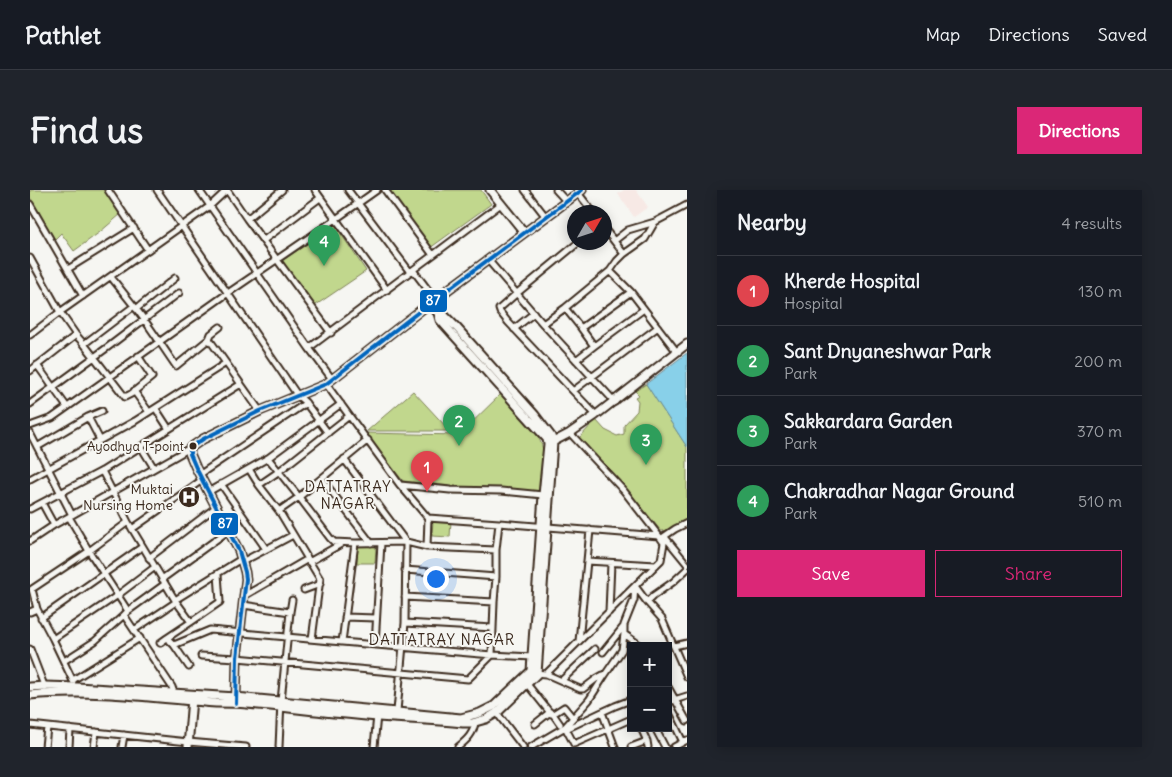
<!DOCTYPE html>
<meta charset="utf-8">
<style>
:root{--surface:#171b24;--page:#20242c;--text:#f1f3f6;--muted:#9ea1a6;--line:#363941;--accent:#db2777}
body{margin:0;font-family:Delius,sans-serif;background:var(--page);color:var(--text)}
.controls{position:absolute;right:15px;bottom:15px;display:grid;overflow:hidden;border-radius:0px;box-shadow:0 2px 12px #0003}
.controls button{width:45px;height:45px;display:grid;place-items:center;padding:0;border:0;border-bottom:1px solid var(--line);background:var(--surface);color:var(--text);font:25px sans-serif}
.compass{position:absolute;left:537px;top:15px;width:45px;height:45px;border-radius:50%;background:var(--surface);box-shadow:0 2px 12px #0003;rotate:51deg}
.you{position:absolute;left:405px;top:388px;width:18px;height:18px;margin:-12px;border:4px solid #fff;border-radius:50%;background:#1a73e8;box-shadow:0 0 0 8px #1a73e833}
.badge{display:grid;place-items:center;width:32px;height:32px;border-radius:50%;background:var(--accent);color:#fff;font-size:16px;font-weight:700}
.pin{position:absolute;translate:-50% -41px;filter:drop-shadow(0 1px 2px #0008)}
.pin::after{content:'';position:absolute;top:26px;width:18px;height:15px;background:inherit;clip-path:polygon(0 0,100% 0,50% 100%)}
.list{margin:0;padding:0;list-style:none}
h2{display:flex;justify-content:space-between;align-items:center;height:65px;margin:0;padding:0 20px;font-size:21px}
h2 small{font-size:16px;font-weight:400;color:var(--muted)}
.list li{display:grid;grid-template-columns:32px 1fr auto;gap:15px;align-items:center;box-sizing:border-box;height:70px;padding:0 20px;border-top:1px solid var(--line)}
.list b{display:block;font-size:19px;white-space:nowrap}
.list p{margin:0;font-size:16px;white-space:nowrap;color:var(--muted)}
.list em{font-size:16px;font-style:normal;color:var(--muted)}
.actions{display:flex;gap:10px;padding:15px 20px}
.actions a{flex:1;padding:11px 0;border:1px solid var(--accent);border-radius:0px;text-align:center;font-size:18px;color:var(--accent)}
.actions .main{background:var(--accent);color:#fff}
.map{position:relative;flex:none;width:657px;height:557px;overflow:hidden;border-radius:0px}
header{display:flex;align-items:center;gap:30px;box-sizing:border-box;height:70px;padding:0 25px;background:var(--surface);border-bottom:1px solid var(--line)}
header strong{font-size:24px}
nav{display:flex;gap:28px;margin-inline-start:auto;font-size:18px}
.intro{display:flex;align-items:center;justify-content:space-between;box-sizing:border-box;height:120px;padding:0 30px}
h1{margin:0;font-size:35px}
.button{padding:12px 22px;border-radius:0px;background:var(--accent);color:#fff;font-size:18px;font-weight:700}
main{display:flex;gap:30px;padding:0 30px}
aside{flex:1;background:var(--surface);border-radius:0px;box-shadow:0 2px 12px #0003}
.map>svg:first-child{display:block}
.built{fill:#f7e9e5}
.green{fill:#c1d78d;stroke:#7e8056}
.water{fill:#88d0e9;stroke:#698e98}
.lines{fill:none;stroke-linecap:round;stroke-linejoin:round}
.street-casing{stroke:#3b2a1e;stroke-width:9}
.secondary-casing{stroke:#3b2a1e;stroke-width:11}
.street{stroke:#f6f6f2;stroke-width:5}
.secondary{stroke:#f6f6f2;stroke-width:7}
.bus-1-casing{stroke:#f6f6f2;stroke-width:8}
.bus-1{stroke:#0065bd;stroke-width:4}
.bus-dot{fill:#3b2a1e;stroke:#f6f6f2;stroke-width:2}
.labels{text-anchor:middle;stroke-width:4;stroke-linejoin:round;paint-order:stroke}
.bus-label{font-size:13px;fill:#3b2a1e;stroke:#f6f6f2;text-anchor:end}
.poi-label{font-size:14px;fill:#3b2a1e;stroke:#f6f6f2;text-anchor:end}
.neighbourhood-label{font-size:15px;letter-spacing:1px;fill:#3b2a1e;stroke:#f6f6f2}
.line-badge{stroke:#f6f6f2;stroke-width:2}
.badge-label{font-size:14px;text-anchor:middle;font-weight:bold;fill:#fff}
</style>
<header>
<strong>Pathlet</strong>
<nav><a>Map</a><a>Directions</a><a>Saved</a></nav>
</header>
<div class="intro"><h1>Find us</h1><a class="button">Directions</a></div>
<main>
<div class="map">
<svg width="657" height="557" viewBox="0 0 657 557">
<rect width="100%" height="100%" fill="#f6f6f2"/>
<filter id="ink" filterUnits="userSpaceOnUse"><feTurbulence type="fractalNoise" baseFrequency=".02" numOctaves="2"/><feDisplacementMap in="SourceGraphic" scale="10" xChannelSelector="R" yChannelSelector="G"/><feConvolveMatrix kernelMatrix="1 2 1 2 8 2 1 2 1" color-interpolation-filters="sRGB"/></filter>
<g filter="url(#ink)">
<path class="built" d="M594 0H606L618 17 604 27 588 4Z"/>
<path class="green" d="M0 0H75L91 24 70 42 44 61 31 43 24 50 0 7Z
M357 0H451L461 14 400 58Z
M305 35 336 81 283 117 252 71Z
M616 194 657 257V330L639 340 631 341 592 293 548 249 566 230 575 240 587 246 594 244V235L607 221 608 211 605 207 609 205 605 201Z
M383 201 420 241H337Z
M472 203C487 220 508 237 513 260 515 269 511 289 510 299L508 301 422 296 373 291 335 243 429 245Z
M403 330 421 331 420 347 402 346Z
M328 356H346L345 373H327Z"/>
<path class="water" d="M657 163V257L616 194Z"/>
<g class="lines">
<g class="street-casing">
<path id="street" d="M78 0 118 60
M127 0 268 206 275 212 298 243
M169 0 279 158
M252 0 217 29 301 143
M285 0 357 100
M355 0 403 65 380 82
M495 0 516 27
M526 0 537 12
M548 3 563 22
M0 14 53 106
M574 38 594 64 587 71 580 81
M234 50 290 8
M584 51 598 40 625 32
M594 64 615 49 625 32 657 15
M403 65 471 14
M0 68 30 122 46 145
M458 70 513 134 585 212
M38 79 104 38
M383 80 405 109
M81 87 104 116
M535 118 551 138 601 102
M106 119 145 88
M513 134 535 118 580 81 601 102 647 162
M484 139 504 123
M0 145 30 122 180 16 197 0 217 29
M179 149 181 144 190 137
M54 154 95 207 101 204 122 187 108 166
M564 156 614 119
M546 170 564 156 551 138
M7 175 37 217
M0 181 46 145 54 154 104 116C119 135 132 156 146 176L179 149 230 221
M302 189 279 158 380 82 318 0
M296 194 370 295 398 328 469 333
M104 201 119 222
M543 201 478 132 470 122 469 119 486 104 549 52
M0 214 78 157 149 103
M126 219 139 239 211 194
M566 225 543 201 628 137
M58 227 72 221
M0 236 22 228 198 103 306 29 347 0
M0 243 42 325 24 335 0 351
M7 257 58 227 70 250
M111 257 124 278
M238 268 269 307 300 348 304 352 325 353 376 352 397 357
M314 269 376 352 375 433 367 521
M219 279 229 295
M72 281 98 332 145 410
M169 285 276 213
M0 289 105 231 196 173
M292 289 341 353
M191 294 236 359
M370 295 420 300 471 301 513 305
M178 302 238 268 311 214
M12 313 24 335
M0 319 72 281 139 239
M249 321 269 307 338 250
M42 325 160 258
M39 327 59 361 98 421 94 425 104 440
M398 328 397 357 466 360
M102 339 172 290
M635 347 657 374
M632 348 645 339 657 333
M325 353 312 452 462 465 464 412 466 387V360L469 333 629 346 594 301 540 243
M119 368 186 317
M557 371 560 340
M212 372 263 345
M279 372 311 354
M375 380 466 387
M132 389 198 341
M274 400 290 394
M214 406 278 369
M375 407 464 412
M617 412 623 406 643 392 657 379
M213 415 260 422 251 511 249 557
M7 419 2 399 59 361 98 332
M98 421 135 394
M0 422 7 419 23 449 88 405 125 377
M260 422 262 410
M579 422 581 373
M315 427 346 428
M11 428 112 357
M161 432 190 412 188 384
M375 433 463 438
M594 444 611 456
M23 449 43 491
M282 449 290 389 249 321 229 295 248 282 319 226
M549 451 557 371 626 375
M130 453 137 448
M144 455 137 448 161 432 145 410 211 369
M345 455 351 353
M644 456 657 453
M0 459 15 498
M573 462 594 436
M171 466 207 468 438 489 462 465 503 467
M34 471 65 451 94 425
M159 477 144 455 180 440 312 452
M505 483 516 484 631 370 634 353 629 346
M516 484 550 499H553L566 489 573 485
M43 490 110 448
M532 490 565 459
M497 494 521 524H523L534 517 543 528
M638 497 657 531
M144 503 142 497 104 440 146 412
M638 512 657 506
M467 521 470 527 493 557
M638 521 653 552
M572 522 585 516 598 511
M523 524 530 534
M505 534 520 522
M0 535 158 552 216 557
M535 537 559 510 575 485 592 460 594 444V435L604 410 605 396 617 412 632 429 657 487
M611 538 617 551 618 557
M625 538 635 557
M536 539 572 522 585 557
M15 557 17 537
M39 557 40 539
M64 557 66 542
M92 557 94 545
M344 557 347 525
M428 557C437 550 444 543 445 532
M501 557 535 537 544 554 601 529
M601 557 617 551
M644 557 657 550"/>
</g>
<g class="secondary-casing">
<path id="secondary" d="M460 0 494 42
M521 253 540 243 566 225 657 154
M0 497 15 496 47 497 206 507 431 528 450 523 464 516 501 481 513 305 518 254 517 249 410 130 408 123 400 113
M0 505C62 499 124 508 186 513 196 513 206 513 217 514 253 517 290 522 326 525 362 529 397 529 433 533H442L456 529 468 522 507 484 523 252 521 246 505 225 427 138 414 125 408 123
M206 510 207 468 214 406 216 389 215 382 209 361 166 278 160 264V258L173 249 230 221 296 194 400 113 552 0
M158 557 162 508"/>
</g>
<use href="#street" class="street"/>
<use href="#secondary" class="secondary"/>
<g class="bus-1-casing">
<path id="bus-1" d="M206 514 207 468 214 406 216 389 215 382 209 361 166 278 160 264V258L173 249 230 221 296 194 400 113 552 0"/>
</g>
<use href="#bus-1" class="bus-1"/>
</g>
</g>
<defs>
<g id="hospital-disc" transform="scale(1.125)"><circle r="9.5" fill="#3b2a1e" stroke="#f6f6f2"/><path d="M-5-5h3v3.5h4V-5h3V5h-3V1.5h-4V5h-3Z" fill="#fff"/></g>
</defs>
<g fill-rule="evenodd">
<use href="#hospital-disc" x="159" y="307"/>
</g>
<circle class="bus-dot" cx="163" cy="256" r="4.5"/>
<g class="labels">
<g class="bus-label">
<text x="154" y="261">Ayodhya T-point</text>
</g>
<g class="poi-label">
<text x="143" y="304">Muktai<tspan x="143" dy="16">Nursing Home</tspan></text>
</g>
<g class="neighbourhood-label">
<text x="318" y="302">DATTATRAY<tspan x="318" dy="17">NAGAR</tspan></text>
<text x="412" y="455">DATTATRAY NAGAR</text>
</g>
</g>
<g class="line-badge">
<rect x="389" y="99" width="29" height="24" rx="5" fill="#0065bd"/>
<rect x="180" y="322" width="29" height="24" rx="5" fill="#0065bd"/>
</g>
<g class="badge-label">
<text x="403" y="115">87</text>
<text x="195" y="338">87</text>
</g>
</svg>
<div class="controls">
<button>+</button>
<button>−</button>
</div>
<svg class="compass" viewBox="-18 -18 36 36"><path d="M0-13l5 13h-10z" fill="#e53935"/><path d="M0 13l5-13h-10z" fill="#9ea1a6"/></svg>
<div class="you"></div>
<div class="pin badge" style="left:397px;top:302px;background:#e0444e">1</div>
<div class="pin badge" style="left:429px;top:256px;background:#2e9e5b">2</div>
<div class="pin badge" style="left:616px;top:275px;background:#2e9e5b">3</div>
<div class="pin badge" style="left:294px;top:76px;background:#2e9e5b">4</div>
</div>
<aside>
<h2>Nearby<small>4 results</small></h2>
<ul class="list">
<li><span class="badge" style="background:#e0444e">1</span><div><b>Kherde Hospital</b><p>Hospital</p></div><em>130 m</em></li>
<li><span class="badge" style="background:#2e9e5b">2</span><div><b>Sant Dnyaneshwar Park</b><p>Park</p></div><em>200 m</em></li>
<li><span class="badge" style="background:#2e9e5b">3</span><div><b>Sakkardara Garden</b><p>Park</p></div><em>370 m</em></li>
<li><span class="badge" style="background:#2e9e5b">4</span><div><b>Chakradhar Nagar Ground</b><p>Park</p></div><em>510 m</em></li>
</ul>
<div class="actions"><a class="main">Save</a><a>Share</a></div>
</aside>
</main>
